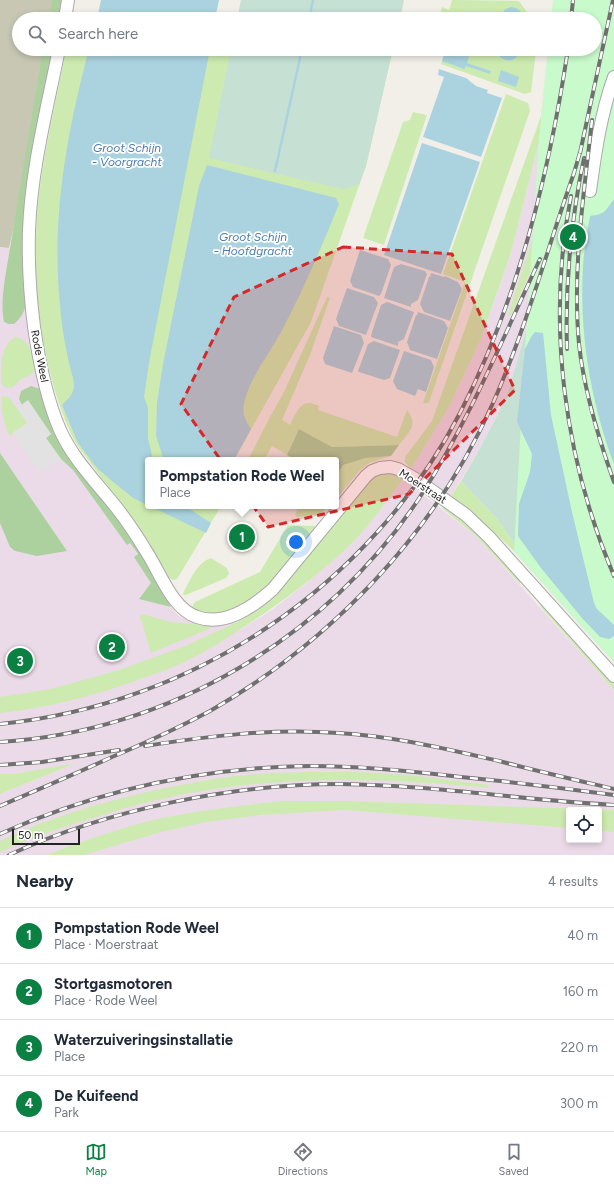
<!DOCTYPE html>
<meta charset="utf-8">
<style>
:root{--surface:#fff;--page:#f2f2f3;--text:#1f2937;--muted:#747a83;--line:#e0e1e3;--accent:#0b8043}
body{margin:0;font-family:Figtree,sans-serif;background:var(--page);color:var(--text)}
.controls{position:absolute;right:12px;bottom:12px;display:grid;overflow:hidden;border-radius:4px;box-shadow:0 2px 6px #0003}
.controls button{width:36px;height:36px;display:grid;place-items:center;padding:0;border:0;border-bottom:1px solid var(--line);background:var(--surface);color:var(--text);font:20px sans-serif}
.scale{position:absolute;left:12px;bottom:10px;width:68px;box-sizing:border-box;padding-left:4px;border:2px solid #222;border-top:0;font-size:11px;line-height:14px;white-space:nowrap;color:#222;-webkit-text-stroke:3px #fff;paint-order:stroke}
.you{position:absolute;left:296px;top:542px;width:14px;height:14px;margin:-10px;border:3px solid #fff;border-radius:50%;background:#1a73e8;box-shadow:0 0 0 6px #1a73e833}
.badge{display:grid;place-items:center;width:26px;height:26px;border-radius:50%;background:var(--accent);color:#fff;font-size:13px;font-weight:700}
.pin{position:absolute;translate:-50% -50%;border:2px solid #fff;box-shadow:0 1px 4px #0006}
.popup{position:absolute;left:145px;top:457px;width:194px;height:52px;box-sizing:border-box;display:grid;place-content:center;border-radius:4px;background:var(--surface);filter:drop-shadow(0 1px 3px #0005);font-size:13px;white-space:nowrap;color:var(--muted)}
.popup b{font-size:15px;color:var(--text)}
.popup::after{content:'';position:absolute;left:50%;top:100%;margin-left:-8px;border:8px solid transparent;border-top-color:var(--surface)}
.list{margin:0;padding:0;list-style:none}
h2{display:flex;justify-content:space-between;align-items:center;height:52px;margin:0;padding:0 16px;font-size:17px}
h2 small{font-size:13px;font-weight:400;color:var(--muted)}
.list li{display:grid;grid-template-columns:26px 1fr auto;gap:12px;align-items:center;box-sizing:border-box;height:56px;padding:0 16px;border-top:1px solid var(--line)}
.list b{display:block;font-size:15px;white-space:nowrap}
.list p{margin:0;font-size:13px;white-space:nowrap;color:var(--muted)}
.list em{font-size:13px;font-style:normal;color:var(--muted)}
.icon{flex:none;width:22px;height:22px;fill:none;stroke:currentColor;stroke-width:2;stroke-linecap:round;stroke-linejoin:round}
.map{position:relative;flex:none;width:614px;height:855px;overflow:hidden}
.search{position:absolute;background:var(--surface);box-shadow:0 2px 6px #0003;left:12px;right:12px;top:12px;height:44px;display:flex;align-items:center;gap:10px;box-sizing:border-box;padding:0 14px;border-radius:22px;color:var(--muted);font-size:15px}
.sheet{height:276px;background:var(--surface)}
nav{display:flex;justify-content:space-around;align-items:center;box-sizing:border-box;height:56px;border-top:1px solid var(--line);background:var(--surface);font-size:11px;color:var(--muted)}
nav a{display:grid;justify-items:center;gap:2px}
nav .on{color:var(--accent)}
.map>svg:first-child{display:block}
.industrial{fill:#ebdbe8;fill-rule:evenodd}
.construction{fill:#c7c7b4}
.grass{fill:#cdebb0}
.forest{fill:#add19e}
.wetland{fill:#c6e0d4}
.park{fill:#c8facc}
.parking{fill:#e2e2e2}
.water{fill:#aad3df}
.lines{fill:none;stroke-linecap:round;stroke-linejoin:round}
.stream{stroke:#aad3df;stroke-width:2.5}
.minor-casing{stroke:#a9a9a9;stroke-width:14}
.minor{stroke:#fff;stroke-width:12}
.rail-casing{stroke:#707070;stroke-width:4}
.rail{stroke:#fff;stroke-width:2.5;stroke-dasharray:8;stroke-linecap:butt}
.marked{fill:#d62828;fill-opacity:0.2;stroke:#d62828;stroke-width:3;stroke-dasharray:8 5;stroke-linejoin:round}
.labels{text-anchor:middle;stroke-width:3.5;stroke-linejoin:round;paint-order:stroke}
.street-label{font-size:11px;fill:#222;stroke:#fff}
.water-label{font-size:12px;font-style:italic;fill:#4a7aab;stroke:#fff}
</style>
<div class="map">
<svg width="614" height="855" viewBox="0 0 614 855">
<rect width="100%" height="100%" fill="#f2efe9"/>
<path class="industrial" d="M614 0 526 332 508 392 498 414 479 450 451 496 411 469 449 407 480 341 511 253 539 142 536 229 509 315 511 316 533 266Z
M0 247 9 248 24 276 26 310 35 371 54 433 67 453 160 586 171 607 179 616 194 624 209 625 234 621 240 630 273 609 305 584 347 548 384 504 403 479 476 536 614 690V855H0V794L73 764 13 774H0ZM569 810H599V840H569Z"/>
<path class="construction" d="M0 0H63L59 19H19V49H53L9 248 0 247Z"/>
<path class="grass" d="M452 0 519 1 532 19H438L442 7 449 10Z
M66 49H393L366 166 311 322 234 460H148V506H221L177 579 174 580 167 578C150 549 133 521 113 494 105 483 97 471 88 460 84 454 78 447 74 440 39 367 30 274 39 195 45 146 57 97 66 49Z
M446 49H529V50L536 51 531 92 525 94 441 64Z
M548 49 539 142 511 253 480 341 449 407 411 469 405 462V457L432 421 541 116Z
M506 94 528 103 530 111 429 402 428 403H423L465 282 443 274Z
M413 112 427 115 384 245 363 238 403 122 410 120Z
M535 231 533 266 511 316 508 315Z
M327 297 330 298 310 355 282 420 290 425C294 417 299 403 309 403 312 403 316 405 319 406L318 410 397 437 407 410C419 425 409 432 399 445L332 447 299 429 287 455 272 446 265 458H249L270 417 284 392Z
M15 337C32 340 32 357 35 371L31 375 21 379 14 386 10 388 4 387 1 383C1 366 0 346 15 337Z
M2 396 9 397 27 423 10 436C4 426 0 407 2 396Z
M391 456 369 463 360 470 336 499V476L343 465 366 458Z
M384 472 399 474 403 479C386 502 366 530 346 549 310 582 271 610 230 636 219 643 208 650 196 656 180 665 161 672 143 678 97 695 49 708 0 713V697L51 689 119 670 185 646 235 623 263 605 364 485 376 475Z
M461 481 497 519 515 544 514 551 476 516 451 496Z
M444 505 477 533 521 580 520 584 476 536 442 508Z
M299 506H330L318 515 297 517 295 515Z
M288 525 315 526 314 530C289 560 253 616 209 613 202 613 196 612 192 607L195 602 260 572Z
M211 558 227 568 229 574 226 578 186 595H183V593C190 581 197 562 211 558Z
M541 603 614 684V690L540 606Z
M142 614 171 622 210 625 209 629 151 653 140 616Z
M76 763 0 794V774H13Z
M307 772H357L408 775 489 785 488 788C387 778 284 775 184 794 154 800 123 808 93 818 62 827 30 838 0 852V841C50 817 102 802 156 790 183 784 210 779 237 776 260 773 284 773 307 772Z
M282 801H345L614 810V832L599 830V810H569V828L345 810 262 815 206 822 161 832 84 855H46C81 842 117 829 153 820 195 811 239 806 282 801Z"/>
<path class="forest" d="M52 0H63L59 19H49Z
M43 49H53L24 276C25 296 31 310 14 324H9L4 322C1 307 3 293 5 278Z
M31 386 40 389 54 433 67 453 127 529 160 586 171 607 139 599 151 583 134 557 138 554 130 543 127 545 73 470 61 459 46 438 51 434 28 401 22 405 19 399 21 391Z
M299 429 332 447 399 445 391 456 366 458 343 465 336 476V460H297L287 455Z
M0 453 67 551 37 556 15 551 10 547 0 523Z"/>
<path class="wetland" d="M241 0H404L400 19H237Z
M231 49H393L366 166 359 184 345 189 338 188 209 158Z
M529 321 614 662 514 551 515 544 497 519 461 481 479 450 498 414 508 392Z"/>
<path class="park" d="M553 0H614V662L514 551 525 349 539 142 548 49H595V19H551Z"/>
<path class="parking" d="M28 400 51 434 46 438 61 459 40 473 12 433 27 423 17 408Z"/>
<path class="water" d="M101 0H219L215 19H97Z
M511 7C519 8 523 12 524 19H501C501 12 505 9 511 7Z
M89 49H210L150 357 144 397 148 408V438L153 460H148V506H185L211 523 206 533 133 498 112 481 96 467 78 443 62 405C68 399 74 394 74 385 74 378 69 366 68 358 64 340 61 322 60 304 51 218 67 132 89 49Z
M446 49H471L467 63 491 71 490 74 466 66 464 69 442 61Z
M497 49H520C518 60 509 64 500 57Z
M439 69 466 78 476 86 488 90 487 93 502 98 481 157 423 137 444 77 438 75Z
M501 70 519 77 516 87 498 81Z
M422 143 480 162 441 274 384 255Z
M207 165 336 198 339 204C321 248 303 291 281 332 268 356 250 377 244 403 242 414 245 420 251 429L234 460H164L156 436 157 403 163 364 199 186Z
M614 199V464C591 402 579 334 583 267 584 250 587 233 590 216 606 214 605 211 614 199Z
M360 250 388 259 391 265 381 294 379 296 353 287 350 281Z
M401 264 425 271 427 274 418 300 411 304V307L384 298 394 267Z
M431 273 444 277 445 276 458 282 462 289 450 321 424 312 420 304 429 277H430Z
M347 288 374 297 378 303 366 335 339 326 336 319Z
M387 302 414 312 404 339 398 342V346L371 337 372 332 381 305Z
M418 312 444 321 448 328 437 359 410 350 407 342 416 315H417Z
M334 326 361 335 364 343 352 373 325 364 323 358Z
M535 332 543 333 551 415 572 512 594 603 597 609 614 625V636L609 639 600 637 582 618 541 568 518 536 519 504 530 472 532 454 517 422 525 349 531 337Z
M374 341 400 350 390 378 384 380 359 372 358 371 368 344Z
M404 351 431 360 434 367 426 392 418 389 415 396 397 389 393 381Z"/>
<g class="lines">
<path class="stream" d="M309 19 313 0
M275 171 302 49"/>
<g class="minor-casing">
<path id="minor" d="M65 19 68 0
M59 49C47 109 31 170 29 231 28 263 30 295 34 327 39 361 46 398 60 430 73 459 96 482 116 507 127 521 137 536 146 551 160 572 172 609 197 617 225 627 253 607 273 589L366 476 372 471 380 468 390 467 398 469 414 478 466 515 489 537 614 676
M590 191C595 153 601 113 614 77"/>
</g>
<use href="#minor" class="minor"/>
<g class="rail-casing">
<path id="rail" d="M571 19 573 0
M592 120C584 194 572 269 579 344 584 391 598 437 614 482
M580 153 613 0
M571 196C546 323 564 458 614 576
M567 349C565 285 571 220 584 158
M0 724C194 705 370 586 460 413 518 300 549 174 568 49
M0 742C168 732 328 637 420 497 468 423 502 340 540 259
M145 746C209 736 273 728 338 733 393 736 446 749 499 761 537 771 576 780 614 789
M0 765 42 762 119 750
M0 806C37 790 75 774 112 757 145 743 178 728 210 711 332 641 436 532 493 403 526 329 547 249 574 173L581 149
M0 834C98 790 204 767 311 766 361 766 411 771 461 777 512 782 563 788 614 795
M9 855C106 810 232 784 340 784 431 785 522 800 614 805"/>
</g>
<use href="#rail" class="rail"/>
</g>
<path class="marked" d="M343 247 452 254 515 390 409 494 268 527 181 404 234 297Z"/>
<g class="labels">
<g class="street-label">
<text transform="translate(40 356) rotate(79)" y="4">Rode Weel</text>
<text transform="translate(423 486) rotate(33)" y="4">Moerstraat</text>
</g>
<g class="water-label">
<text x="127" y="152">Groot Schijn<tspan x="127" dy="14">- Voorgracht</tspan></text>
<text x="253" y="241">Groot Schijn<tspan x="253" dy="14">- Hoofdgracht</tspan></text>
</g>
</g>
</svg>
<div class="controls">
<button><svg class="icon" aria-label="locate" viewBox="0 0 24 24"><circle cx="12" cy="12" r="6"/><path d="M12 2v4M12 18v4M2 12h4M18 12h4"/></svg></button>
</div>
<div class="scale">50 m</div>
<div class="you"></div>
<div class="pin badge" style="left:242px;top:537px">1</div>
<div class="popup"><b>Pompstation Rode Weel</b>Place</div>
<div class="pin badge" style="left:112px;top:647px">2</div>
<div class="pin badge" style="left:20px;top:661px">3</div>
<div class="pin badge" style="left:573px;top:237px">4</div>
<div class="search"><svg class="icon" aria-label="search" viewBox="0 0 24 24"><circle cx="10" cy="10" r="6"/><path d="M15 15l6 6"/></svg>Search here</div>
</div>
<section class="sheet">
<h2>Nearby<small>4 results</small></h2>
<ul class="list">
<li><span class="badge">1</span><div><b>Pompstation Rode Weel</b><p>Place · Moerstraat</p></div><em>40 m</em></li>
<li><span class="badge">2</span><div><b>Stortgasmotoren</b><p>Place · Rode Weel</p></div><em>160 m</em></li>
<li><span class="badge">3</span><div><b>Waterzuiveringsinstallatie</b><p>Place</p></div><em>220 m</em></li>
<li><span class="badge">4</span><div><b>De Kuifeend</b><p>Park</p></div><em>300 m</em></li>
</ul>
</section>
<nav>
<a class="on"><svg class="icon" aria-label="map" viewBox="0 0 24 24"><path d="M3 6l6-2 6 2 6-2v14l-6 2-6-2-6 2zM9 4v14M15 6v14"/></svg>Map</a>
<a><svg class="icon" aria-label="directions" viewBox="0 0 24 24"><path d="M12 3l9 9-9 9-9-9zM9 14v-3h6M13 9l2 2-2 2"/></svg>Directions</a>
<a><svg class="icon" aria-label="saved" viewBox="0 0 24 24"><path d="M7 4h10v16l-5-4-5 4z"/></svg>Saved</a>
</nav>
